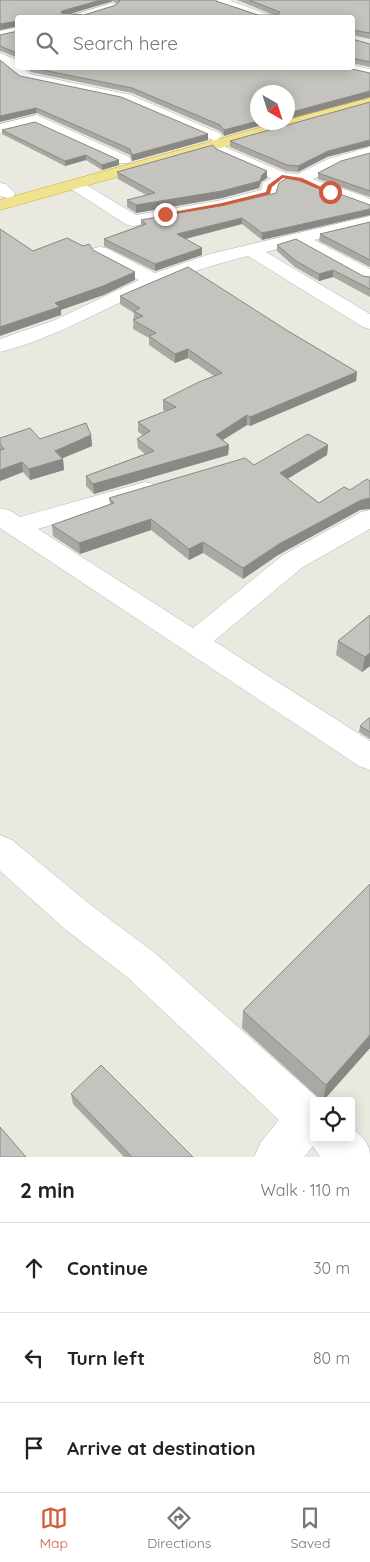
<!DOCTYPE html>
<meta charset="utf-8">
<style>
:root{--surface:#fff;--page:#f2f2f2;--text:#222;--muted:#767676;--line:#e0e0e0;--accent:#d35b3d}
body{margin:0;font-family:Quicksand,sans-serif;background:var(--page);color:var(--text)}
.controls{position:absolute;right:15px;bottom:15px;display:grid;overflow:hidden;border-radius:5px;box-shadow:0 2px 12px #0003}
.controls button{width:45px;height:45px;display:grid;place-items:center;padding:0;border:0;border-bottom:1px solid var(--line);background:var(--surface);color:var(--text);font:25px sans-serif}
.compass{position:absolute;left:250px;top:85px;width:45px;height:45px;border-radius:50%;background:var(--surface);box-shadow:0 2px 12px #0003;rotate:141deg}
.stop{position:absolute;width:15px;height:15px;margin:-11px;border:4px solid #d35b3d;border-radius:50%;background:#fff}
.stop.end{background:#d35b3d;border-color:#fff;box-shadow:0 1px 5px #0008}
.list{margin:0;padding:0;list-style:none}
h2{display:flex;justify-content:space-between;align-items:center;height:65px;margin:0;padding:0 20px;font-size:21px}
h2 small{font-size:16px;font-weight:400;color:var(--muted)}
.list li{display:grid;grid-template-columns:32px 1fr auto;gap:15px;align-items:center;box-sizing:border-box;height:90px;padding:0 20px;border-top:1px solid var(--line)}
.list b{display:block;font-size:19px;white-space:nowrap}
.list em{font-size:16px;font-style:normal;color:var(--muted)}
.icon{flex:none;width:28px;height:28px;fill:none;stroke:currentColor;stroke-width:2;stroke-linecap:round;stroke-linejoin:round}
.map{position:relative;flex:none;width:370px;height:1157px;overflow:hidden}
.search{position:absolute;background:var(--surface);box-shadow:0 2px 12px #0003;left:15px;right:15px;top:15px;height:55px;display:flex;align-items:center;gap:12px;box-sizing:border-box;padding:0 18px;border-radius:5px;color:var(--muted);font-size:19px}
.sheet{height:335px;background:var(--surface)}
nav{display:flex;justify-content:space-around;align-items:center;box-sizing:border-box;height:70px;border-top:1px solid var(--line);background:var(--surface);font-size:14px;color:var(--muted)}
nav a{display:grid;justify-items:center;gap:2px}
nav .on{color:var(--accent)}
.map>svg:first-child{display:block}
.lines{fill:none;stroke-linecap:round;stroke-linejoin:round}
.minor-casing{stroke:#b3b5b9;stroke-width:1}
.highway-casing{stroke:#d0ad1a;stroke-width:1}
.minor{fill:#fff;fill-rule:evenodd}
.highway{fill:#efe392;fill-rule:evenodd}
.wall{fill:#a9a8a3;fill-rule:evenodd}
.shaded-wall{fill:#8a8884}
.building{fill:#c5c3bd;stroke:#8a8884}
.route{fill:#d35b3d}
</style>
<div class="map">
<svg width="370" height="1157" viewBox="0 0 370 1157">
<rect width="100%" height="100%" fill="#eae9e0"/>
<g class="lines">
<g class="minor-casing">
<path id="minor" d="M217 0H232L231 1 278 18H258L217 4 215 2Z
M112 3 118 6 116 8 84 18H63Z
M18 27V34L0 39V31Z
M0 53 17 60 18 68H24L30 74 131 95 219 133 222 136 217 140 221 141 227 148 286 173 298 174 328 159 370 147V157L340 165 313 179C332 187 351 190 370 199V210L340 198 324 196 297 183 286 182 277 188 275 197 223 210 133 226 127 225 68 187 66 184 68 181H80L136 215 222 200 261 190 263 183 271 178 217 154 208 144 213 140 122 101 21 80 7 66 0 62Z
M352 65 370 69V77L345 71 343 68H352Z
M37 115 129 157 131 160 129 163H117L36 124 0 133V124Z
M0 183 6 184 15 193 13 197 7 198 0 196Z
M370 216V226L314 240 370 269V283L363 281 296 244 266 252 370 314V329L363 327 248 256C219 263 189 272 161 284 107 306 57 338 0 352V339L55 320 139 280 94 256 91 252 94 248 100 247 106 248 155 273 210 254Z
M145 482 154 484 157 489 154 494 38 529 193 628 283 555 361 512 370 510V529L303 567 214 641 370 741V770L359 766 0 528V508L9 510 20 517Z
M0 835 12 840 92 906 155 953 321 1101H314V1138H351V1127C362 1137 370 1142 370 1157H320L313 1146 304 1157H254L261 1142 279 1120 127 977 66 930 0 871Z"/>
</g>
<g class="highway-casing">
<path id="highway" d="M370 98V106L0 210V200L280 122H288V120Z"/>
</g>
<use href="#minor" class="minor"/>
<use href="#highway" class="highway"/>
</g>
<path class="wall" d="M0 0H216V1L258 15H274L237 0H370V39L352 35V18H18V26L0 30ZM113 1 117 4 116 5 84 15 70 14Z
M18 31V58L1 51 0 52V35Z
M352 39 370 44V67L352 63Z
M26 68H347L370 97 288 119V92L224 136 220 131 132 93 31 72Z
M20 76 208 140 132 161 130 155 37 113Z
M2 130 119 165 102 170 86 160 65 166 2 134Z
M230 141 327 157 298 172 286 171 230 147Z
M216 149 267 171V178L261 182 259 188 222 198 136 213 127 207V200L146 195 118 179 117 172Z
M370 153V197L318 179V173Z
M324 191 262 240 242 224 185 239 202 248V255L155 271 104 246V239L141 225V220Z
M370 222V267L319 241 320 234Z
M277 245 363 276 370 277V297L333 277 319 281 295 267 277 251Z
M120 296 288 331 357 372 356 381 250 426 247 425 223 440 229 445 228 455 94 494 86 486V476L145 454 138 448 137 439 143 435 138 432V422L166 411 163 410V400L214 376 188 358 175 363 149 345V338L133 329 134 313 120 304Z
M91 435 92 446 62 458 63 459 64 470 30 480 23 472 0 481V438L40 439Z
M328 445 327 455 287 479 319 503 360 510 278 555 243 579 203 553 189 560 151 530 80 554 53 536 52 525 110 504 109 498 254 465Z
M370 615V666L362 672 336 655 338 641Z
M370 718V739L359 732 360 726Z
M370 884V1048L323 1101H322L242 1028 243 1011Z
M71 1094 193 1157H124L73 1104Z"/>
<path class="shaded-wall" d="M101 0H113V1L62 16 61 13 62 11Z
M18 21V26L0 30V24Z
M370 91V97L288 119V113Z
M36 108 37 113 0 122V116Z
M258 121V122H273L224 136V130Z
M208 134V140L132 161V155Z
M370 140V146L327 157 298 172V166L328 151Z
M86 155V160L65 166V161Z
M119 160V165L102 170V165Z
M267 171V178L261 182 259 188 222 198 136 213V205L262 175Z
M370 209V215L262 240V233Z
M242 218V224L177 241V234Z
M202 248V255L155 271V264Z
M333 270V277L319 281V274Z
M135 272V280L104 295 61 310V315L0 336V327L55 303Z
M188 349V358L175 363V354Z
M357 372 356 381 250 426V417Z
M247 415V425L216 444V435Z
M91 435 92 446 56 461 55 451Z
M229 445 228 455 94 494 93 484Z
M328 445 327 455 279 484 280 473Z
M63 459 64 470 30 480 29 469Z
M22 462 23 472 0 481V470Z
M370 498V509L360 510 278 555 243 579V568L279 544 361 500Z
M151 519V530L80 554 79 543Z
M203 542V553L189 560V549Z
M370 653V666L362 672 365 657Z
M370 1035V1048L323 1101 326 1085Z"/>
<path class="building" d="M0 0H101L62 11 61 13 84 15 116 5 120 1 118 0H216V1L258 15H278L280 12 249 0H370V33L352 30V18H18V21L0 24Z
M18 31V54L17 53 0 46V35Z
M352 39 370 44V62L352 58Z
M0 60 20 76 121 97 208 134 132 155 130 149 36 108 0 116Z
M33 68H347L370 73V91L288 113V92H258V121L224 130 220 125 132 88Z
M370 102V140L328 151 298 166 287 165 230 141Z
M35 122 119 160 102 165 86 155 65 161 2 130Z
M213 145 216 149 267 171 262 175 260 181 222 191 136 205 127 200 155 193 117 172Z
M370 153V191L318 173 341 161Z
M287 178 297 179 324 191 340 194 370 205V209L262 233 242 218 177 234 202 248 155 264 104 239 146 224 141 220 224 205 276 193 279 183Z
M370 222V260L320 234Z
M0 229 33 251 67 238 83 246 89 244 93 250 135 272 103 286 55 303 60 307H59L0 327Z
M296 239 363 276 370 277V289L333 270 319 274 296 261 277 245Z
M188 267 288 331 357 372 250 417 247 415 216 435 229 445 93 484 86 476 154 451 137 439 150 431 138 422 176 407 163 400 199 382 222 373 188 349 175 354 149 336 156 333 133 320 143 316 134 311 140 308 120 296Z
M86 423 91 435 55 451 63 459 29 469 22 462 0 470V450L4 449 0 444V438L30 428 40 439Z
M308 434 328 445 280 473 319 503 344 487 350 490 367 479 370 481V498L361 500 279 544 243 568 203 542 189 549 151 519 79 543 52 525 114 503 109 498 245 458 254 465Z
M370 615V653L365 657 338 641Z
M369 718H370V732L360 726Z
M370 884V1035L326 1085 243 1011Z
M101 1065 193 1157H132L71 1094Z
M0 1127 26 1157H0Z"/>
<path class="route" d="M282 175 302 178 332 192 328 193 299 181 283 178 272 187 270 194 223 206 165 215 162 214 222 203 266 192 268 185Z"/>
</svg>
<div class="controls">
<button><svg class="icon" aria-label="locate" viewBox="0 0 24 24"><circle cx="12" cy="12" r="6"/><path d="M12 2v4M12 18v4M2 12h4M18 12h4"/></svg></button>
</div>
<svg class="compass" viewBox="-18 -18 36 36"><path d="M0-13l5 13h-10z" fill="#e53935"/><path d="M0 13l5-13h-10z" fill="#767676"/></svg>
<div class="stop" style="left:330px;top:192px"></div>
<div class="stop end" style="left:165px;top:214px"></div>
<div class="search"><svg class="icon" aria-label="search" viewBox="0 0 24 24"><circle cx="10" cy="10" r="6"/><path d="M15 15l6 6"/></svg>Search here</div>
</div>
<section class="sheet">
<h2>2 min<small>Walk · 110 m</small></h2>
<ul class="list">
<li><svg class="icon" aria-label="ahead" viewBox="0 0 24 24"><path d="M12 20V5M6 11l6-6 6 6"/></svg><div><b>Continue</b></div><em>30 m</em></li>
<li><svg class="icon" aria-label="left" viewBox="0 0 24 24"><path d="M17 20v-9H6M10 6l-5 5 5 5"/></svg><div><b>Turn left</b></div><em>80 m</em></li>
<li><svg class="icon" aria-label="arrive" viewBox="0 0 24 24"><path d="M6 21V4h12l-3 4 3 4H6"/></svg><div><b>Arrive at destination</b></div></li>
</ul>
</section>
<nav>
<a class="on"><svg class="icon" aria-label="map" viewBox="0 0 24 24"><path d="M3 6l6-2 6 2 6-2v14l-6 2-6-2-6 2zM9 4v14M15 6v14"/></svg>Map</a>
<a><svg class="icon" aria-label="directions" viewBox="0 0 24 24"><path d="M12 3l9 9-9 9-9-9zM9 14v-3h6M13 9l2 2-2 2"/></svg>Directions</a>
<a><svg class="icon" aria-label="saved" viewBox="0 0 24 24"><path d="M7 4h10v16l-5-4-5 4z"/></svg>Saved</a>
</nav>
